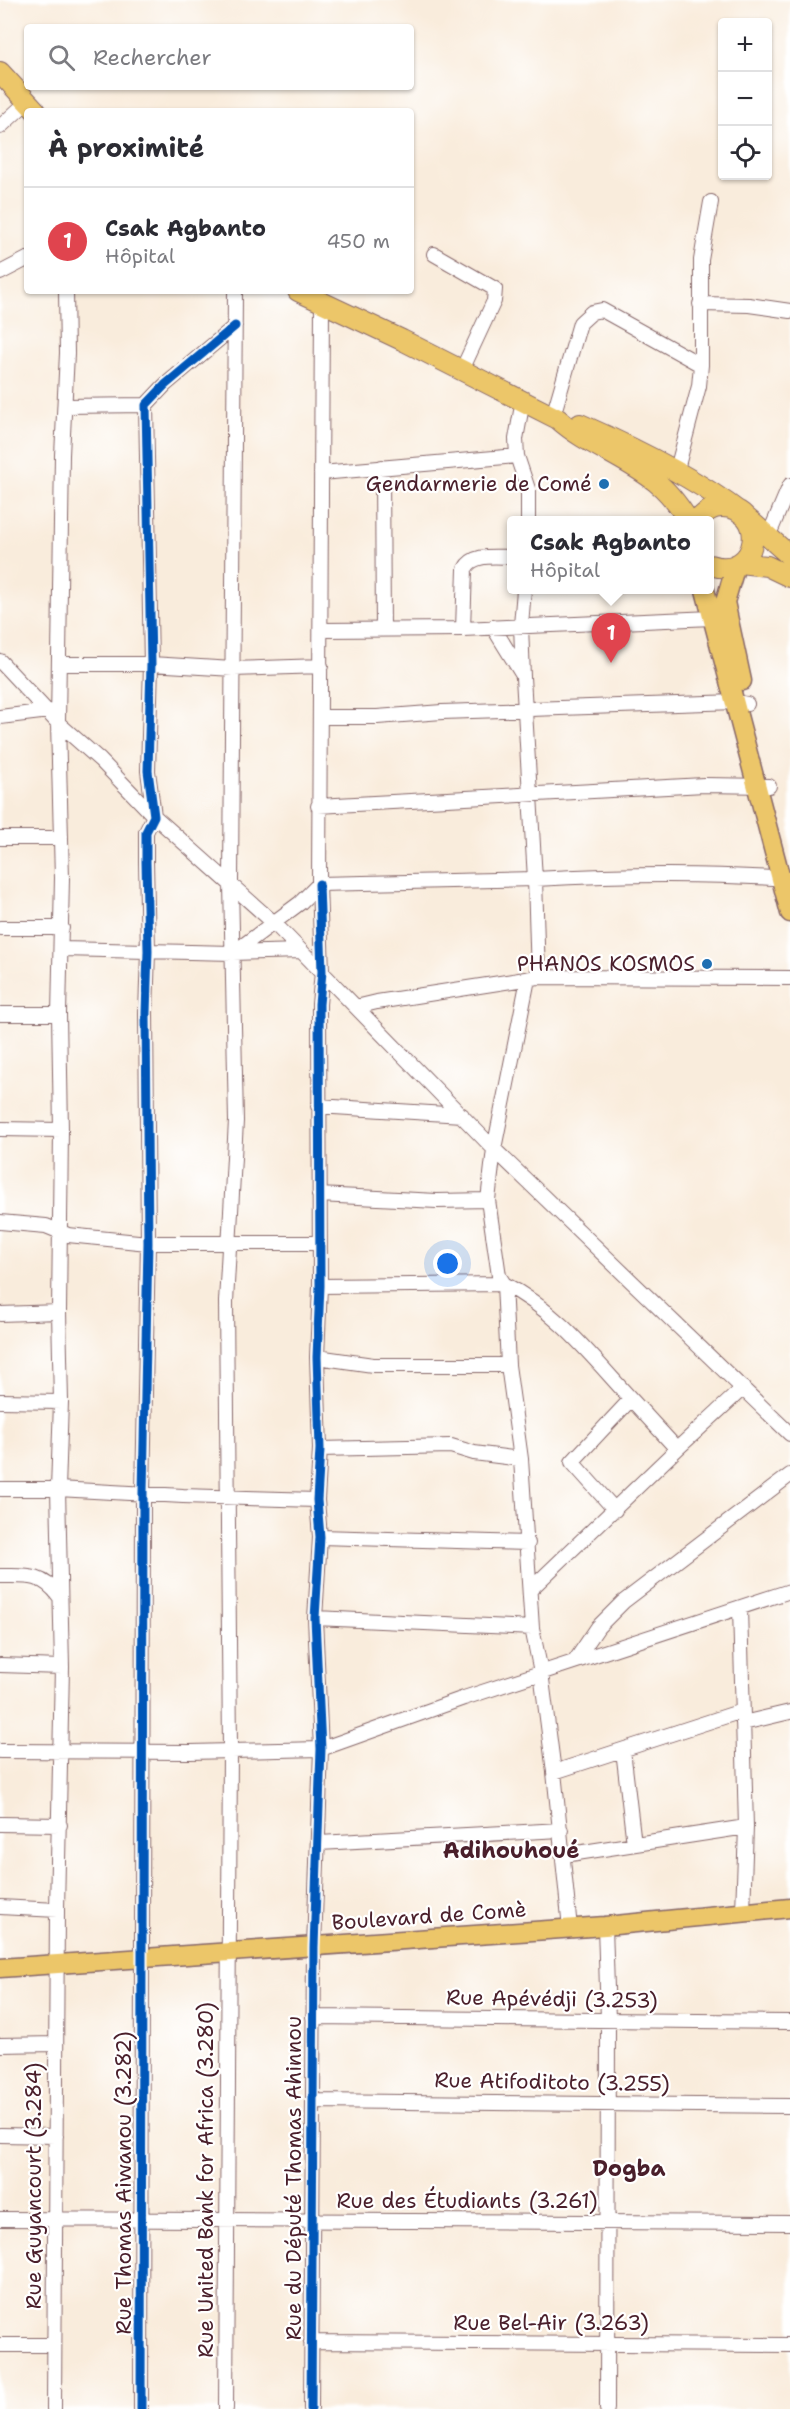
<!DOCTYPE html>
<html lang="fr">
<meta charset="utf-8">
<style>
:root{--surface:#fff;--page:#f2f2f3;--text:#2b2b33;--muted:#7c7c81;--line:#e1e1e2;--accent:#1f6fb2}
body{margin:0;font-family:"Shantell Sans",sans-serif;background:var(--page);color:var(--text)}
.controls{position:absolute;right:18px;top:18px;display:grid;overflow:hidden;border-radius:6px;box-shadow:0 2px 4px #0004}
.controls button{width:54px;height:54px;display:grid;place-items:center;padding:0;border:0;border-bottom:2px solid var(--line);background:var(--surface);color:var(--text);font:30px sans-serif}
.you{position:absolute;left:448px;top:1264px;width:21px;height:21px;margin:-15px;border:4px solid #fff;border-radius:50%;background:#1a73e8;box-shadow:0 0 0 9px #1a73e833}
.badge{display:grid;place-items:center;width:39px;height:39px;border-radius:50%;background:var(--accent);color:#fff;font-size:20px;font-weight:700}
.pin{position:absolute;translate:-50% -50px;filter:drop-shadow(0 2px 3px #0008)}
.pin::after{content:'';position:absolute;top:32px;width:21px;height:18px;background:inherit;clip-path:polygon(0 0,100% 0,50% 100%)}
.popup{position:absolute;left:507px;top:516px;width:207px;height:78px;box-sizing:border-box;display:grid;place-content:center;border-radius:6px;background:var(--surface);filter:drop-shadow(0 2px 4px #0005);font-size:20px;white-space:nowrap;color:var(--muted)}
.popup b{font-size:22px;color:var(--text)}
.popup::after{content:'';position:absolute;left:50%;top:100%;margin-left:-12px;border:12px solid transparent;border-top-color:var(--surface)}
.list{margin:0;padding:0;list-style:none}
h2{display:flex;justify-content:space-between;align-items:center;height:78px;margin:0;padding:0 24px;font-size:26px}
h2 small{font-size:20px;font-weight:400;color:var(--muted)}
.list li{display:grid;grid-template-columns:39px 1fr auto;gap:18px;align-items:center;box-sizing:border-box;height:108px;padding:0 24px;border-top:2px solid var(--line)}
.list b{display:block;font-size:22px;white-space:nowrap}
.list p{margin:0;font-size:20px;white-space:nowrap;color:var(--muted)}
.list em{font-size:20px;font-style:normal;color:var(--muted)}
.icon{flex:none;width:33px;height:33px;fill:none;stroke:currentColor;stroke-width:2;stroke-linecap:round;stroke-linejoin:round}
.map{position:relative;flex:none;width:790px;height:2409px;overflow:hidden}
.search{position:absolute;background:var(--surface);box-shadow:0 2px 4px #0004;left:24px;top:24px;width:390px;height:66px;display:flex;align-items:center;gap:15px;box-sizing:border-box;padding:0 21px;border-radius:6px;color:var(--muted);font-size:22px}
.panel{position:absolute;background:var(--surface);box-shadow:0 2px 4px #0004;left:24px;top:108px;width:390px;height:186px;border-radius:6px}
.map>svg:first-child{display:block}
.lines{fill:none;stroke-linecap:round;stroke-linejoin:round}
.minor-casing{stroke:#876769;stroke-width:16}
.major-casing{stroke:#876769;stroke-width:21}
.highway-casing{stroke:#876769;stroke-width:22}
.minor{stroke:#fff;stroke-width:14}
.major{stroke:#ecc669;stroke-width:18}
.highway{stroke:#ecc669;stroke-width:20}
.cycleway-casing{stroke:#fff;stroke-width:13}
.cycleway{stroke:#0057b8;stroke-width:9}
.poi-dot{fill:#1f6fb2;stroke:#fff;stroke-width:2}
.labels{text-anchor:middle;stroke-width:4.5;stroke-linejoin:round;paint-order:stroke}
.poi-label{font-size:21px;fill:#4a1f2b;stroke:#fff;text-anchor:end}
.street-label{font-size:21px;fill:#4a1f2b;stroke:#fff}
.neighbourhood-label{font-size:22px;font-weight:bold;fill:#4a1f2b;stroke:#fff}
</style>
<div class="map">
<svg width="790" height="2409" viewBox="0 0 790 2409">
<rect width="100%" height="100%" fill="#fff"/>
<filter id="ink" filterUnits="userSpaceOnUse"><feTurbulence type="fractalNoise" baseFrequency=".0167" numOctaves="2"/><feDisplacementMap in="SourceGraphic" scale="12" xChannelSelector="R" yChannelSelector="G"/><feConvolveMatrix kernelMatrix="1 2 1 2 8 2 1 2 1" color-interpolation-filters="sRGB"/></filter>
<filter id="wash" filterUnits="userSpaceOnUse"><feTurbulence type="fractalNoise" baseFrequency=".008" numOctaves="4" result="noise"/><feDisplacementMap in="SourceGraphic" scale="24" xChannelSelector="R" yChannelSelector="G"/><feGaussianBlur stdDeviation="1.35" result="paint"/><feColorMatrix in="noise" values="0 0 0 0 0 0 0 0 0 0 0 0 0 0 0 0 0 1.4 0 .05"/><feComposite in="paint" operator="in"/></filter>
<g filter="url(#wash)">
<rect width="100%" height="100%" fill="#f9ecdc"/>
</g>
<g filter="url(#ink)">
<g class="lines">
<g class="minor-casing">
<path id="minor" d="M0 127 27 102
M434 254 495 289 494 301 462 370
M0 273 27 259
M322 303 319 884 535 879 523 677 521 625 524 590
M700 304 749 305 790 311
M523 400 516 439 517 456 528 489V520
M65 406 146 405
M553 416 580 323 592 312 602 310 701 365
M382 467 383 630
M321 473 517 456
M676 473 699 386 701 365V260L711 202
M768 537 790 485
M493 627 522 674
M463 629 465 569C473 553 495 557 512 557
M321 630 463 629 712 618
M0 661 58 723 100 760 154 816 274 923 494 1149 790 1434
M59 664H151L233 669 321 666
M0 717 49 711
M321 717H377L442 712 736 702 747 704
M318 806 704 785 769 786
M0 838H61
M0 928H62
M62 949 233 953 301 951
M233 953 300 903 319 884
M538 977 535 879C619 874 704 873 789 879
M528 979 494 1149 488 1200 497 1262 499 1276 504 1284 508 1365 521 1459 532 1628 541 1672 554 1772 570 1928
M356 1007 377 1002 538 977 790 978
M0 1014H59
M318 1106 462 1115
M0 1129 61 1130
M319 1195 437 1201 488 1200
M0 1222 46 1226 68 1235 148 1243H320
M320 1286 504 1284C556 1310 592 1357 631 1399
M0 1314 59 1312
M317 1357 373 1365H508
M0 1401 61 1402
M320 1449 451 1446 474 1453 521 1459
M0 1489H58L183 1496 317 1500
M615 1510 572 1462 631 1399 677 1449
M320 1537 528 1543
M0 1576C26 1576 42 1573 59 1596
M531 1589 677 1449 743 1388
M740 1608 746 1827 743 1911
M315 1618 532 1628
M575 1661 598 1627 623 1602 790 1475
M0 1665 62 1667
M743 1723 790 1712
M623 1750 634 1844
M0 1751 190 1752 321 1749 464 1698 790 1591
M554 1772 742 1711
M0 1824 60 1825
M319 1843 561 1830
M564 1855 746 1827
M0 1907 57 1910
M605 1926 608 2020 607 2409
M313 2017 790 2022
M0 2045 56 2044
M313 2101 790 2106
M0 2135 56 2136
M0 2219 790 2223
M311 2342 790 2345
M0 2345H54
M54 2409 57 1910 62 1667 58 1489 61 1402 59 1312 61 1130 59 1014 62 878 58 723 62 455 67 353 66 291
M141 2409 143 1493 148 1243 146 1013 148 951 146 862V832L154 816 148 771 151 664 146 405 165 385 235 326
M226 2409 230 1750 226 1302 236 1121 231 884 235 291
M311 2409 314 1947 321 1749 315 1618 320 1537 317 1500 320 1449 317 1357 320 1286 319 1004 322 972 319 884"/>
</g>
<g class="major-casing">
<path id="major" d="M736 565 725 602 742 681
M705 590 790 913
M0 1968 605 1926 790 1908"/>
</g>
<g class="highway-casing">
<path id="highway" d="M0 72 36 111
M298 291 402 340 558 419C587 445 625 457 656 482 669 492 679 506 688 520
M580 424C632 447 697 479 742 514 758 527 774 542 790 556
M698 520C704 513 712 507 722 507 768 507 761 581 710 565
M739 563 767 566 790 577"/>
</g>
<use href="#minor" class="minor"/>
<use href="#major" class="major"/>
<use href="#highway" class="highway"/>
<g class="cycleway-casing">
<path id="cycleway" d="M141 2409 143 1493 148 1243 146 1013 148 951 146 862V832L154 816 148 771 151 664 146 405 165 385 235 326
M311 2409 314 1947 321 1749 315 1618 320 1537 317 1500 320 1449 317 1357 320 1286 319 1004 322 972 319 884"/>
</g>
<use href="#cycleway" class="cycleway"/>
</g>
</g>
<g class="poi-dot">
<circle cx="604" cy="484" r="6"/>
<circle cx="707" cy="964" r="6"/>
</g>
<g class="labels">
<g class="poi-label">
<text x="592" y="491">Gendarmerie de Comé</text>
<text x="695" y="971">PHANOS KOSMOS</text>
</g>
<g class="street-label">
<text transform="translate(429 1916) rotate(-4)" y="7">Boulevard de Comè</text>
<text transform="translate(552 1999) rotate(1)" y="7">Rue Apévédji (3.253)</text>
<text transform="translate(552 2082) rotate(1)" y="7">Rue Atifoditoto (3.255)</text>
<text transform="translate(294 2178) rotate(-90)" y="7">Rue du Député Thomas Ahinnou</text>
<text transform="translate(206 2180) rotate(-90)" y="7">Rue United Bank for Africa (3.280)</text>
<text transform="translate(124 2183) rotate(-90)" y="7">Rue Thomas Aiwanou (3.282)</text>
<text transform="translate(34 2186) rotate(-90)" y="7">Rue Guyancourt (3.284)</text>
<text x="467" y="2208">Rue des Étudiants (3.261)</text>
<text x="551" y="2330">Rue Bel-Air (3.263)</text>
</g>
<g class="neighbourhood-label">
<text x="511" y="1858">Adihouhoué</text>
<text x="629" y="2176">Dogba</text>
</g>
</g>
</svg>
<div class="controls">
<button>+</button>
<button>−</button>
<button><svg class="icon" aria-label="locate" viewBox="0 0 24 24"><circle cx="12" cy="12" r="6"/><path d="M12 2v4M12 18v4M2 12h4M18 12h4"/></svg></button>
</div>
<div class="you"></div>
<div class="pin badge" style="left:611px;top:663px;background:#e0444e">1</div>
<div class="popup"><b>Csak Agbanto</b>Hôpital</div>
<div class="search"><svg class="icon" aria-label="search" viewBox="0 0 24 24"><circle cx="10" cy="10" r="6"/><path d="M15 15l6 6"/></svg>Rechercher</div>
<section class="panel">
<h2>À proximité<small></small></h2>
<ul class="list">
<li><span class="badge" style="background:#e0444e">1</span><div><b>Csak Agbanto</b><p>Hôpital</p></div><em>450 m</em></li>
</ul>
</section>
</div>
